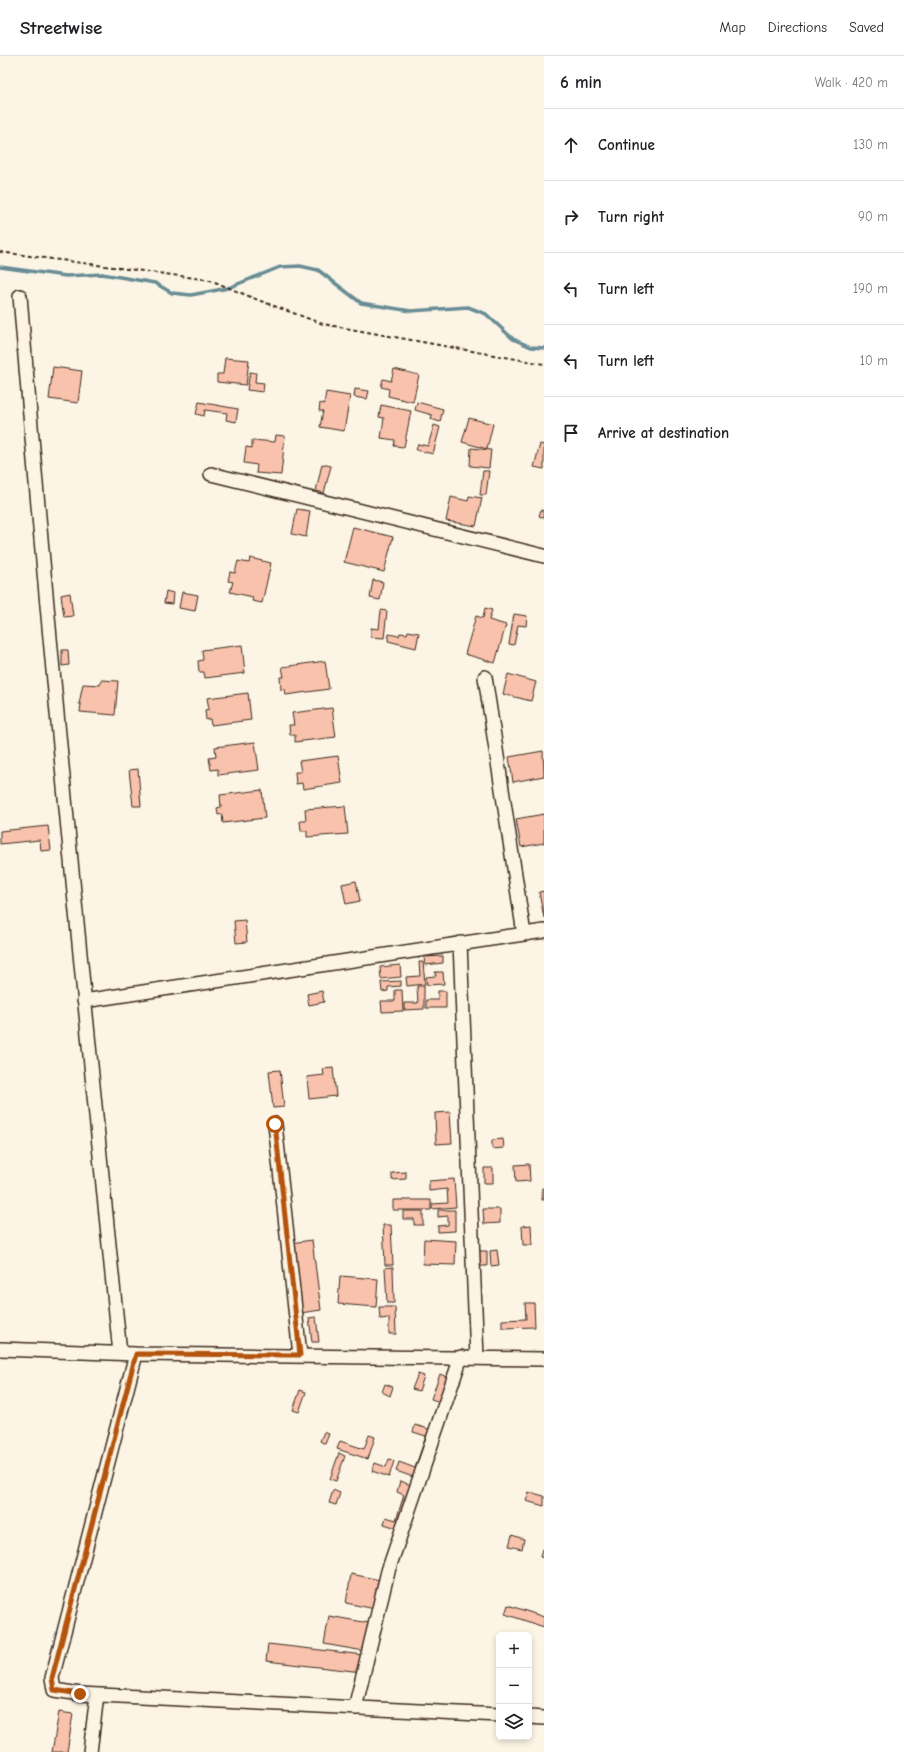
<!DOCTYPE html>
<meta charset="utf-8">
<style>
:root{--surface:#fff;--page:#f2f2f2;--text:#202124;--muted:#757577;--line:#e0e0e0}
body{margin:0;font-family:"Comic Neue",sans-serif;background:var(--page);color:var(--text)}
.controls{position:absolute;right:12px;bottom:12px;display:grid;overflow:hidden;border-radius:6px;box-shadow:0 2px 6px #0003}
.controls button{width:36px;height:36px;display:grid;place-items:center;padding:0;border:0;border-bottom:1px solid var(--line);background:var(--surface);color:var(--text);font:20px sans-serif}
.stop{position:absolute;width:12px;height:12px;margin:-9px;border:3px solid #b45309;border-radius:50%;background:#fff}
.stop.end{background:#b45309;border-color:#fff;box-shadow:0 1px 4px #0008}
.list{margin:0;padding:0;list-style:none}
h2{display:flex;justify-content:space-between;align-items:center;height:52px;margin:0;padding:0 16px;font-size:17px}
h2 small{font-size:13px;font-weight:400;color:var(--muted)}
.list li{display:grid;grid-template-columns:26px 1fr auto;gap:12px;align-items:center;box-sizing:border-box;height:72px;padding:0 16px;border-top:1px solid var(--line)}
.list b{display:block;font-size:15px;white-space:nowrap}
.list em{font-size:13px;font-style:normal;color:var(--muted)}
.icon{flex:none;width:22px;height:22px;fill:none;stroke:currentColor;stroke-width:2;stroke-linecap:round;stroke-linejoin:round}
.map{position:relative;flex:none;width:544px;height:1696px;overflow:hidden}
header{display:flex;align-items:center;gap:24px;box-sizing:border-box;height:56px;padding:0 20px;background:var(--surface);border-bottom:1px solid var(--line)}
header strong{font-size:19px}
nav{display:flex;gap:22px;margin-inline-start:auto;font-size:14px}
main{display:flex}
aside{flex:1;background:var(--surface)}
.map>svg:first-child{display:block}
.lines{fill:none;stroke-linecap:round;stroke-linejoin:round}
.stream{stroke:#678c95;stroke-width:3.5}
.building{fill:#f9c2ac;stroke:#3b2a1e}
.street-casing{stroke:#3b2a1e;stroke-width:16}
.path{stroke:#3b2a1e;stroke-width:2;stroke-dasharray:4 3;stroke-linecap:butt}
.street{stroke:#fcf5e5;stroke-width:13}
.route{stroke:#b45309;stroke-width:5}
</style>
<header>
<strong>Streetwise</strong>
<nav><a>Map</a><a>Directions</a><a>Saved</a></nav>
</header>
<main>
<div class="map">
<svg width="544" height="1696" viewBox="0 0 544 1696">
<rect width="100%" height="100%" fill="#fcf5e5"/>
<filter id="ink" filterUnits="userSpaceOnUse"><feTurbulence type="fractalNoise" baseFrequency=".025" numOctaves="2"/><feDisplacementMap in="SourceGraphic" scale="8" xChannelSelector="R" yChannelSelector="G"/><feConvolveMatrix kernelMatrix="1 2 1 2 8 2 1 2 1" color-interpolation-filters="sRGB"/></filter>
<g filter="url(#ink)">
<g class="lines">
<path class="stream" d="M0 211 66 220 102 218 155 227 172 237 191 239 228 232 280 211 300 210 318 214 361 247 411 255 468 251 486 258 513 283 531 291 544 292"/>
</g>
<path class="building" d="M225 302 249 304 246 329 217 326V318H223Z
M53 311 82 315 78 347 49 343Z
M394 313 419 319 413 346 388 340 389 333 381 331 383 323 391 325Z
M250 316 256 317 255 326 264 327 263 336 247 334Z
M355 333 369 335 367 343 354 341Z
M326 336 350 340 344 375 320 371 323 355H319L320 347 324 348Z
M199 346 238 353 236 366 226 364 227 357 205 354 204 360 196 358Z
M417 346 443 353 440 366 431 363 432 359 415 354Z
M381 349 411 355 404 391 394 390 395 384 381 382 384 362 379 361Z
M469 362 493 368 487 393 462 386Z
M434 369 440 371 433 398 416 394 418 388 428 390Z
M276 379 285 380 281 419 256 417 257 409 244 407 246 391 252 392V384L275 386Z
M540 388 544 389V413L534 411Z
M471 392 491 394 489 412 470 410Z
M322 408 331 410 324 437 316 435Z
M483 415H489L486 439H480Z
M469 440 482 442 476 470 446 465 451 441 468 445Z
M297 453 310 455 306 481 292 478Z
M541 454 544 455V462L539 460Z
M353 471 393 481 384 516 344 506Z
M250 502 271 507 262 547 252 545 253 541 230 536 233 526 228 525 230 516 235 517 238 505 249 507Z
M373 524 383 526 380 544 370 542Z
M166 535 173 537 172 548 164 547Z
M182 536 198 539 195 555 179 552Z
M70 537 73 560 64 561 61 539Z
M485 552 492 554 489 564 506 569 495 607 465 598 476 560 483 562Z
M381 554 387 555 384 582 371 581V572L379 573Z
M514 558 527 560 526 570 518 569 514 589 509 588Z
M408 575 419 577 416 592 388 585 389 578 399 580 400 577 407 578Z
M242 589 245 617 205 622 204 616H199L198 605 203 604 202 594Z
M62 594H68L69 609 62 610Z
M325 605 329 633 286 639 285 633 281 634 280 621H284L282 611Z
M508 618 536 626 531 645 503 638Z
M101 624 118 625 115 659 80 656 81 648H79L83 628 100 629Z
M248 637 251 664 211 669 210 663 206 664 205 654 209 653 207 642Z
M332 652 336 681 295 686V679H290L289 669H294L292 657Z
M255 686 259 714 218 719V713L211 714 209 702 216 701 215 691Z
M543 695 544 720 513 726 509 701Z
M338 700 342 727 303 733 302 727 296 728 295 716H301L299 705Z
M138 713 141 750H133L129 714Z
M262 734 265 762 223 767 222 758 218 759 217 752 221 751 220 739Z
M345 750 348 778 307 781V775H301L300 765H306L305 753Z
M544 758V787L521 791 516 763Z
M48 770 51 794 41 795 40 784 0 788V775Z
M356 825 360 845 346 848 342 828Z
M544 835V862L539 836Z
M245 864 247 886 236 887 234 865Z
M443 900V907L425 909 424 901Z
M419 906H423L425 928 407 930 406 921 420 920Z
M400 909 401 921 381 923 380 911Z
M435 916H443L444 928 427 929 426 921 436 920Z
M401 925V930L388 931V935L382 936 381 926Z
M417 930H424V953L404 954V947H418Z
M395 934H402L403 955 382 956 381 945H395Z
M322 935 324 946 309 949 307 938Z
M438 935H446V952H426V944H438Z
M333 1012 336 1040 309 1043 307 1021 324 1019 323 1013Z
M280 1014 284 1051 273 1052 269 1015Z
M450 1056 452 1087 436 1088 435 1057Z
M503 1083 504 1092 492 1093V1084Z
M529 1108 530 1125 516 1126 515 1109Z
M484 1112H493V1127H484Z
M406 1116V1123L392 1124V1117Z
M454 1123 456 1151 432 1153V1148L448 1147 447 1133 429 1135V1125Z
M542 1132H544V1144H542Z
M393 1144H431V1154H393Z
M483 1153H500V1167L484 1168Z
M438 1154H455V1175L438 1176V1170L448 1169V1160L438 1161Z
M403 1155H423V1169H414V1163H403Z
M383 1169H391L393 1209H385Z
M531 1169 532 1189H523L522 1170Z
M424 1183 456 1185 455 1209 423 1208Z
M312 1184 321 1254 300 1257 291 1187Z
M497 1194 499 1209 491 1210 490 1195Z
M474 1195H487V1210H474Z
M393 1211 394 1247H387L385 1212Z
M340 1220 378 1223 376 1251 338 1248Z
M525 1247H534L535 1271 502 1272V1264L526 1263Z
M379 1251H395L396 1278H389V1262L380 1263Z
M316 1261 319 1286H312L309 1262Z
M418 1318 424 1320 419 1335 412 1333Z
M440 1318 449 1322 440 1346 431 1343Z
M385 1328 393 1331 390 1340 382 1336Z
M300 1334 306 1336 299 1356 293 1354Z
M415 1369 432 1374 416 1422 396 1415 399 1406 415 1412 426 1380 413 1376Z
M324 1376 329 1378 325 1388 320 1385Z
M369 1379 375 1381 368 1403 337 1393 340 1385 364 1393Z
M339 1397 345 1400 336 1425 330 1423Z
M389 1403 394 1405 389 1421 372 1415 375 1407 386 1411Z
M400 1425 414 1430 400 1473 384 1468 386 1461 396 1464 404 1439 397 1436Z
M333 1434 340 1437 336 1449 329 1447Z
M529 1436 544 1440V1450L526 1445Z
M512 1479 524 1483 522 1493 509 1490Z
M542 1493H544V1502L540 1501Z
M351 1518 380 1524 375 1553 346 1547Z
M508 1549 544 1561V1571L505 1558Z
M329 1560 369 1567 364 1595 324 1588Z
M268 1588 364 1599 362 1616 266 1605Z
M59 1656 73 1658 67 1696H52Z"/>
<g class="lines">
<g class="street-casing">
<path id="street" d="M20 240C49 592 84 945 120 1297
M211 418 544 500
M485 621 524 878
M460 887 477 1302
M84 945 544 875
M275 1068 300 1299
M0 1293 136 1298 544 1303
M136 1298 52 1622 54 1634 80 1638 499 1659
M355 1652 388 1515 461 1301
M529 1661 544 1662
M90 1696 97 1639"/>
</g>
<path class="path" d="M0 196 210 224 258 244 323 268 544 308"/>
<use href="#street" class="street"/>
</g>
</g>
<g class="lines" filter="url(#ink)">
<path class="route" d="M80 1638 54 1634 52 1622 136 1298 300 1299 275 1068"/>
</g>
</svg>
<div class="controls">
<button>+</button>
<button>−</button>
<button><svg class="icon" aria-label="layers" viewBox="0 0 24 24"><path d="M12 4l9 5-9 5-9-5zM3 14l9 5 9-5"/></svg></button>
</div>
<div class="stop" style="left:275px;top:1068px"></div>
<div class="stop end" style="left:80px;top:1638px"></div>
</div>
<aside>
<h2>6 min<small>Walk · 420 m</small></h2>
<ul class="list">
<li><svg class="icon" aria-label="ahead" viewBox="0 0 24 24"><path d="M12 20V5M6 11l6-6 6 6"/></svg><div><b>Continue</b></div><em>130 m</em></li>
<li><svg class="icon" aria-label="right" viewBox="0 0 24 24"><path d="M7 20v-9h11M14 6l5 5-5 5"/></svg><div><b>Turn right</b></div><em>90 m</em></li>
<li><svg class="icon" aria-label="left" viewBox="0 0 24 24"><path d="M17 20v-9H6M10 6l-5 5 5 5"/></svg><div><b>Turn left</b></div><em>190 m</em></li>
<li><svg class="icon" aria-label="left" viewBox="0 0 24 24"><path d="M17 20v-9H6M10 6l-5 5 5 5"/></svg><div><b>Turn left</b></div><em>10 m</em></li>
<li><svg class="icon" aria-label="arrive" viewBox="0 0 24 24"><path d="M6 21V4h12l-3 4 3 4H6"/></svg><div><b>Arrive at destination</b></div></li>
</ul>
</aside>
</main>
